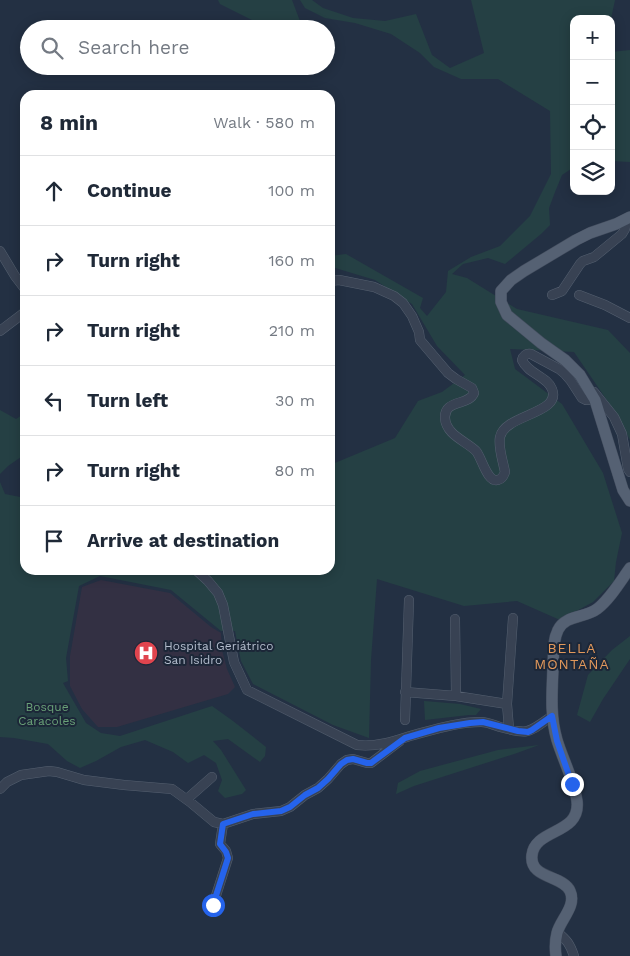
<!DOCTYPE html>
<meta charset="utf-8">
<style>
:root{--surface:#fff;--page:#f6f6f7;--text:#1f2937;--muted:#747a83;--line:#e0e1e3}
body{margin:0;font-family:"Work Sans",sans-serif;background:var(--page);color:var(--text)}
.controls{position:absolute;right:15px;top:15px;display:grid;overflow:hidden;border-radius:10px;box-shadow:0 2px 12px #0003}
.controls button{width:45px;height:45px;display:grid;place-items:center;padding:0;border:0;border-bottom:1px solid var(--line);background:var(--surface);color:var(--text);font:25px sans-serif}
.stop{position:absolute;width:15px;height:15px;margin:-11px;border:4px solid #2563eb;border-radius:50%;background:#fff}
.stop.end{background:#2563eb;border-color:#fff;box-shadow:0 1px 5px #0008}
.list{margin:0;padding:0;list-style:none}
h2{display:flex;justify-content:space-between;align-items:center;height:65px;margin:0;padding:0 20px;font-size:21px}
h2 small{font-size:16px;font-weight:400;color:var(--muted)}
.list li{display:grid;grid-template-columns:32px 1fr auto;gap:15px;align-items:center;box-sizing:border-box;height:70px;padding:0 20px;border-top:1px solid var(--line)}
.list b{display:block;font-size:19px;white-space:nowrap}
.list em{font-size:16px;font-style:normal;color:var(--muted)}
.icon{flex:none;width:28px;height:28px;fill:none;stroke:currentColor;stroke-width:2;stroke-linecap:round;stroke-linejoin:round}
.map{position:relative;flex:none;width:630px;height:956px;overflow:hidden}
.search{position:absolute;background:var(--surface);box-shadow:0 2px 12px #0003;left:20px;top:20px;width:315px;height:55px;display:flex;align-items:center;gap:12px;box-sizing:border-box;padding:0 18px;border-radius:28px;color:var(--muted);font-size:19px}
.panel{position:absolute;background:var(--surface);box-shadow:0 2px 12px #0003;left:20px;top:90px;width:315px;height:485px;border-radius:15px}
.map>svg:first-child{display:block}
.medical{fill:#333043}
.green{fill:#254044}
.lines{fill:none;stroke-linecap:round;stroke-linejoin:round}
.minor-casing{stroke:#556070;stroke-width:10}
.major-casing{stroke:#414b5c;stroke-width:12}
.minor{stroke:#384253;stroke-width:9}
.major{stroke:#556173;stroke-width:11}
.route{stroke:#2563eb;stroke-width:6}
.labels{text-anchor:middle;stroke-width:4;stroke-linejoin:round;paint-order:stroke}
.poi-label{font-size:12px;fill:#b4bdcd;stroke:#1c2738;text-anchor:start}
.park-label{font-size:12px;fill:#69a077;stroke:#1c2738}
.neighbourhood-label{font-size:14px;letter-spacing:1px;fill:#e1985b;stroke:#1c2738}
</style>
<div class="map">
<svg width="630" height="956" viewBox="0 0 630 956">
<rect width="100%" height="100%" fill="#233043"/>
<path class="medical" d="M101 580 170 593 211 627 221 633 222 650 227 669 235 687 228 694 117 727H98L82 709 70 686V656L82 587Z"/>
<path class="green" d="M218 0H292L303 29H277L266 27 220 4Z
M300 0H312L323 8 353 18 385 21 416 14 432 55 450 68 484 53 471 0H615L611 19H574V167L562 175 555 192 549 208 550 225 541 234 505 264 488 258 463 264 452 274 467 278 517 309 608 330 630 353V440L617 415 574 352 510 349 515 369 562 404 603 473 622 533 616 562 614 581 593 602 560 620 517 601 464 606 377 579 371 660 369 738 333 725 253 684 241 661 235 631H221L171 590 100 576 79 586 66 658 68 681 63 683 86 723 101 733 120 736 212 706 233 721 266 747 265 756 260 762 228 739 213 741 221 750 246 790 242 794 225 798 218 791 222 780 216 763 204 755 188 763 173 752 145 740 121 747 96 761 80 768 67 761 48 744 14 738 0 737V482L5 494 25 498V570H330V465L395 438 418 401 442 392 465 375 437 346 412 304 375 280 332 267 330 268V256L346 254 423 298 420 308 427 316 446 292 448 271 471 257 500 246 530 216 551 174 550 111 498 79H461L434 67 420 53 391 34 355 23 325 18 305 8Z
M630 50V162L611 161V52Z
M0 410 16 419 25 413V458L21 457 8 466 0 474Z
M630 636V659L603 699 590 722 577 715 588 675 612 650Z
M424 701 460 704 481 709 476 715H469L425 720Z
M539 745 517 753 414 786 396 794 398 783 420 771 498 750Z"/>
<g class="lines">
<g class="minor-casing">
<path id="minor" d="M0 251 15 276 25 289
M330 281 339 280 374 287 394 296 403 303 412 316 419 332 420 340 448 373 456 379 472 388 474 393C469 406 444 399 445 418 446 435 466 441 476 451 482 458 487 483 498 480 502 479 504 475 505 472 503 461 498 448 500 437 505 414 562 414 552 389 547 376 528 374 522 360 523 356 526 353 531 354L559 369 565 374 571 381 582 398 586 400H595
M552 295 562 291 580 264 583 261 594 257 622 234 625 229 627 219
M579 295 605 305 630 318
M0 331 25 312
M594 392 614 417 622 434 628 469 630 472
M196 570 208 581 218 593 223 605 234 662 247 690 357 745C376 747 392 742 410 736 433 730 457 722 481 722 487 722 494 725 500 727 529 735 528 733 552 716
M455 619 456 696
M405 692 456 696 507 704
M405 720 409 600
M509 729 507 704 513 618
M0 789 7 782 21 775 49 771 57 772 84 780 124 785 172 789 190 802 214 822 223 824 253 814 281 811 290 807 305 795 318 788 328 779 341 764 347 760 353 759 367 763H371L400 741
M187 799 212 777
M213 905 228 858 226 851 220 844 223 824
M557 932C567 940 570 944 574 956"/>
</g>
<g class="major-casing">
<path id="major" d="M630 217 616 224 590 233 576 240 524 271 511 280 501 291V302L507 315 541 343 565 360 580 375 595 400 623 490 630 501
M556 956C555 949 555 941 557 933 560 920 577 906 570 891 563 875 529 879 532 855 535 828 581 835 577 801 574 780 563 760 557 740 550 716 552 693 553 668 554 656 552 642 558 630 565 615 585 618 597 609 610 599 620 582 630 568"/>
</g>
<use href="#minor" class="minor"/>
<use href="#major" class="major"/>
</g>
<g class="lines">
<path class="route" d="M213 905 228 858 226 852 220 844 223 824 253 814 281 811 290 807 305 795 318 788 328 779 341 764 347 760 353 759 367 763H371L405 738 439 728 470 723 483 722 518 731 528 732 532 730 552 716 557 741 572 784"/>
</g>
<defs>
<g id="hospital-disc" transform="scale(1.25)"><circle r="9.5" fill="#e0444e" stroke="#1c2738"/><path d="M-5-5h3v3.5h4V-5h3V5h-3V1.5h-4V5h-3Z" fill="#fff"/></g>
</defs>
<g fill-rule="evenodd">
<use href="#hospital-disc" x="146" y="653"/>
</g>
<g class="labels">
<g class="poi-label">
<text x="164" y="650">Hospital Geriátrico<tspan x="164" dy="14">San Isidro</tspan></text>
</g>
<g class="park-label">
<text x="47" y="711">Bosque<tspan x="47" dy="14">Caracoles</tspan></text>
</g>
<g class="neighbourhood-label">
<text x="572" y="653">BELLA<tspan x="572" dy="16">MONTAÑA</tspan></text>
</g>
</g>
</svg>
<div class="controls">
<button>+</button>
<button>−</button>
<button><svg class="icon" aria-label="locate" viewBox="0 0 24 24"><circle cx="12" cy="12" r="6"/><path d="M12 2v4M12 18v4M2 12h4M18 12h4"/></svg></button>
<button><svg class="icon" aria-label="layers" viewBox="0 0 24 24"><path d="M12 4l9 5-9 5-9-5zM3 14l9 5 9-5"/></svg></button>
</div>
<div class="stop" style="left:213px;top:905px"></div>
<div class="stop end" style="left:572px;top:784px"></div>
<div class="search"><svg class="icon" aria-label="search" viewBox="0 0 24 24"><circle cx="10" cy="10" r="6"/><path d="M15 15l6 6"/></svg>Search here</div>
<section class="panel">
<h2>8 min<small>Walk · 580 m</small></h2>
<ul class="list">
<li><svg class="icon" aria-label="ahead" viewBox="0 0 24 24"><path d="M12 20V5M6 11l6-6 6 6"/></svg><div><b>Continue</b></div><em>100 m</em></li>
<li><svg class="icon" aria-label="right" viewBox="0 0 24 24"><path d="M7 20v-9h11M14 6l5 5-5 5"/></svg><div><b>Turn right</b></div><em>160 m</em></li>
<li><svg class="icon" aria-label="right" viewBox="0 0 24 24"><path d="M7 20v-9h11M14 6l5 5-5 5"/></svg><div><b>Turn right</b></div><em>210 m</em></li>
<li><svg class="icon" aria-label="left" viewBox="0 0 24 24"><path d="M17 20v-9H6M10 6l-5 5 5 5"/></svg><div><b>Turn left</b></div><em>30 m</em></li>
<li><svg class="icon" aria-label="right" viewBox="0 0 24 24"><path d="M7 20v-9h11M14 6l5 5-5 5"/></svg><div><b>Turn right</b></div><em>80 m</em></li>
<li><svg class="icon" aria-label="arrive" viewBox="0 0 24 24"><path d="M6 21V4h12l-3 4 3 4H6"/></svg><div><b>Arrive at destination</b></div></li>
</ul>
</section>
</div>
